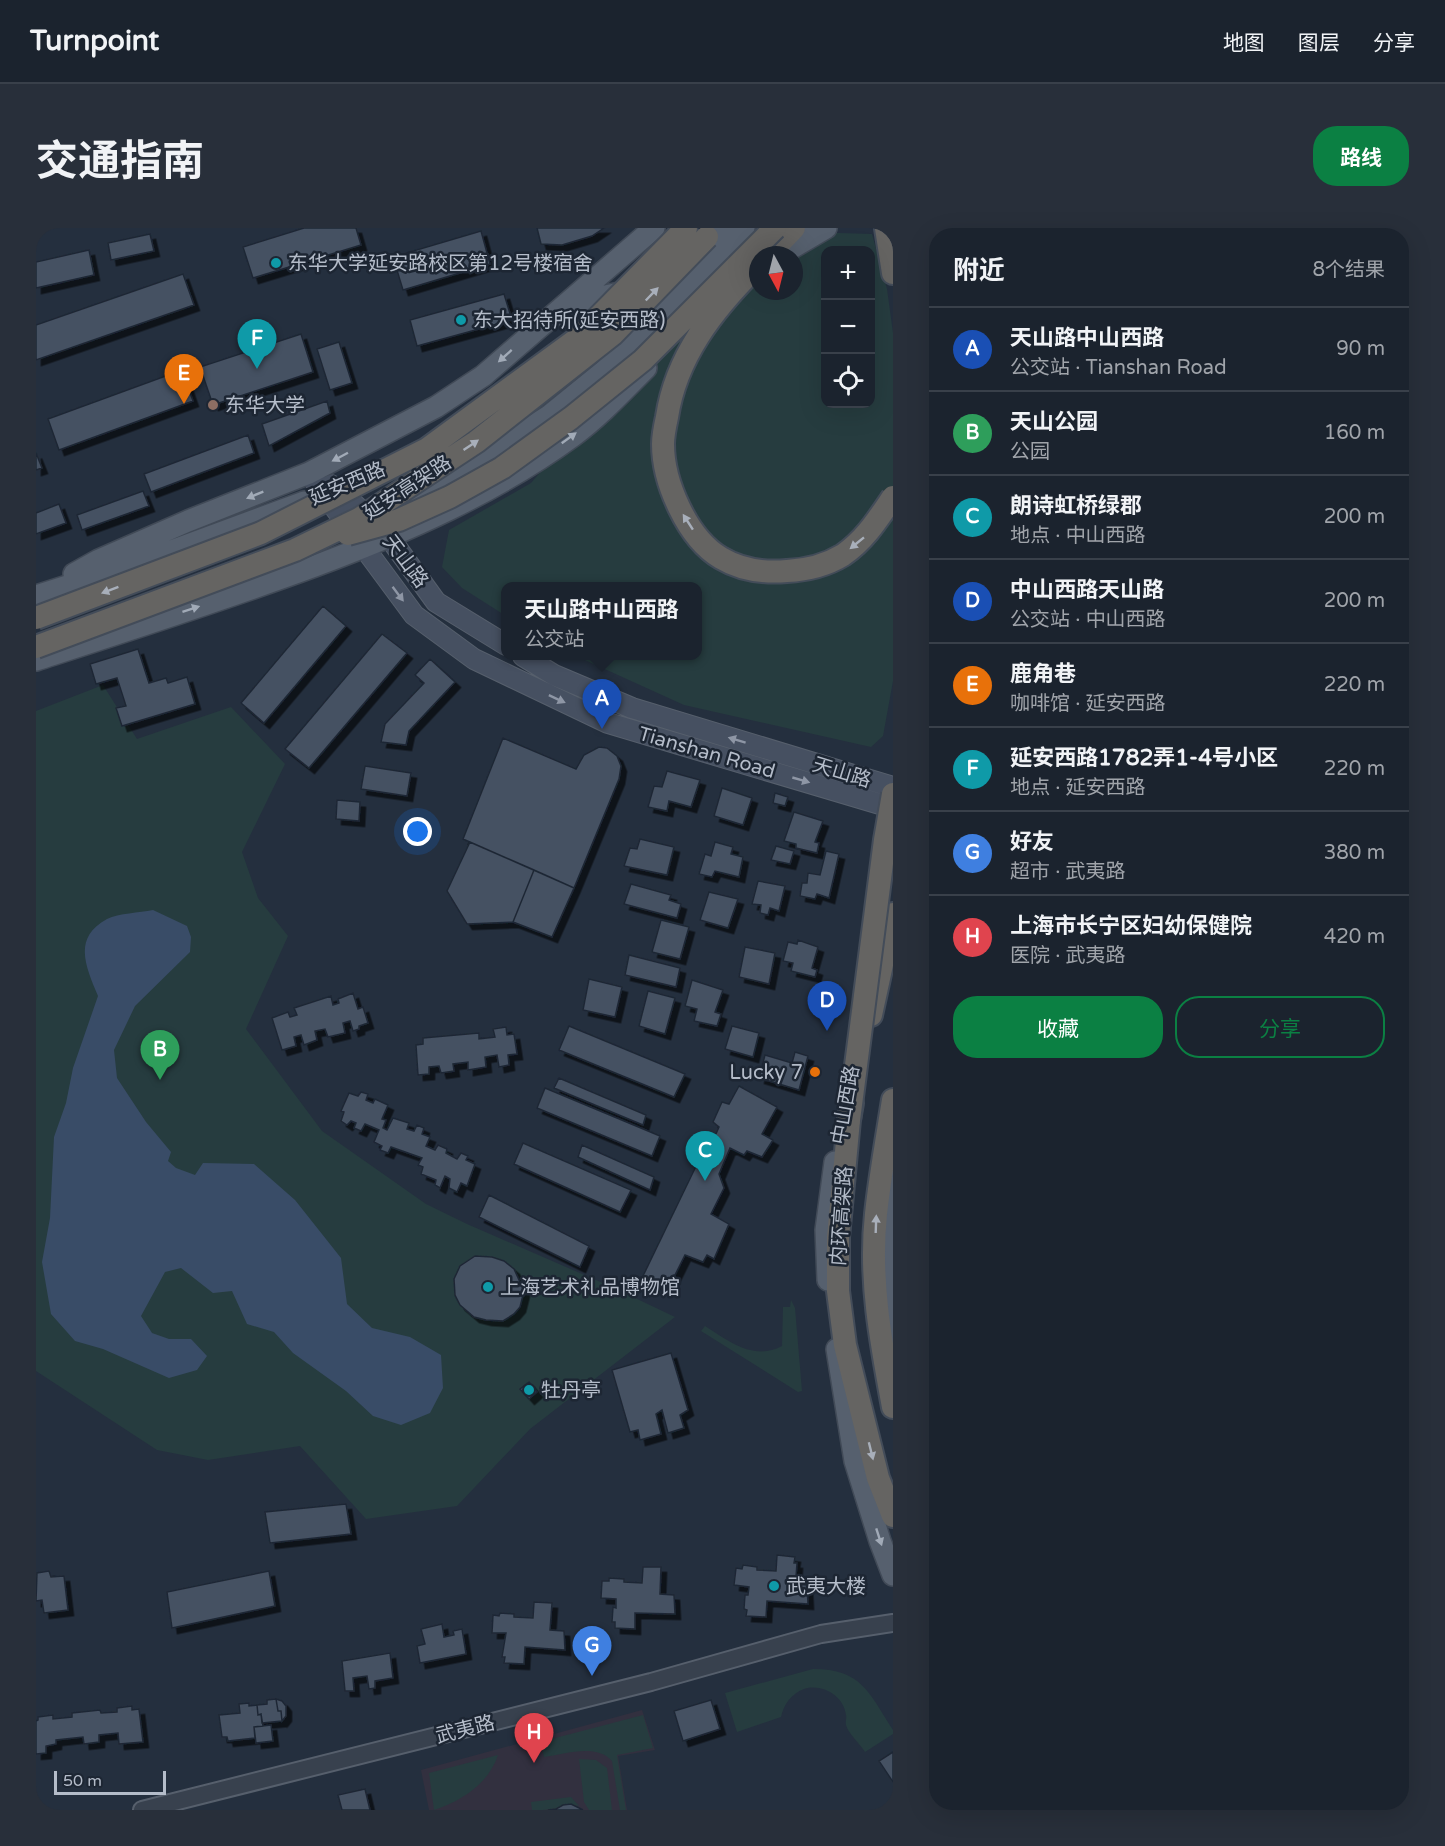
<!DOCTYPE html>
<html lang="zh">
<meta charset="utf-8">
<style>
:root{--surface:#1b232e;--page:#282f3a;--text:#f1f3f6;--muted:#a0a4aa;--line:#39404a;--accent:#0b8043}
body{margin:0;font-family:"Varela Round","Noto Sans SC",sans-serif;background:var(--page);color:var(--text)}
.controls{position:absolute;right:18px;top:18px;display:grid;overflow:hidden;border-radius:12px;box-shadow:0 6px 24px #0002}
.controls button{width:54px;height:54px;display:grid;place-items:center;padding:0;border:0;border-bottom:2px solid var(--line);background:var(--surface);color:var(--text);font:30px sans-serif}
.compass{position:absolute;left:713px;top:18px;width:54px;height:54px;border-radius:50%;background:var(--surface);box-shadow:0 6px 24px #0002;rotate:173deg}
.scale{position:absolute;left:18px;bottom:15px;width:112px;box-sizing:border-box;padding-left:6px;border:3px solid #b4bcc9;border-top:0;font-size:16px;line-height:21px;white-space:nowrap;color:#b4bcc9;-webkit-text-stroke:4px #1d2633;paint-order:stroke}
.you{position:absolute;left:382px;top:604px;width:21px;height:21px;margin:-15px;border:4px solid #fff;border-radius:50%;background:#1a73e8;box-shadow:0 0 0 9px #1a73e833}
.badge{display:grid;place-items:center;width:39px;height:39px;border-radius:50%;background:var(--accent);color:#fff;font-size:20px;font-weight:700}
.pin{position:absolute;translate:-50% -50px;filter:drop-shadow(0 2px 3px #0008)}
.pin::after{content:'';position:absolute;top:32px;width:21px;height:18px;background:inherit;clip-path:polygon(0 0,100% 0,50% 100%)}
.popup{position:absolute;left:465px;top:354px;width:201px;height:78px;box-sizing:border-box;display:grid;place-content:center;border-radius:12px;background:var(--surface);filter:drop-shadow(0 2px 4px #0005);font-size:20px;white-space:nowrap;color:var(--muted)}
.popup b{font-size:22px;color:var(--text)}
.popup::after{content:'';position:absolute;left:50%;top:100%;margin-left:-12px;border:12px solid transparent;border-top-color:var(--surface)}
.list{margin:0;padding:0;list-style:none}
h2{display:flex;justify-content:space-between;align-items:center;height:78px;margin:0;padding:0 24px;font-size:26px}
h2 small{font-size:20px;font-weight:400;color:var(--muted)}
.list li{display:grid;grid-template-columns:39px 1fr auto;gap:18px;align-items:center;box-sizing:border-box;height:84px;padding:0 24px;border-top:2px solid var(--line)}
.list b{display:block;font-size:22px;white-space:nowrap}
.list p{margin:0;font-size:20px;white-space:nowrap;color:var(--muted)}
.list em{font-size:20px;font-style:normal;color:var(--muted)}
.actions{display:flex;gap:12px;padding:18px 24px}
.actions a{flex:1;padding:14px 0;border:2px solid var(--accent);border-radius:24px;text-align:center;font-size:21px;color:var(--accent)}
.actions .main{background:var(--accent);color:#fff}
.icon{flex:none;width:33px;height:33px;fill:none;stroke:currentColor;stroke-width:2;stroke-linecap:round;stroke-linejoin:round}
.map{position:relative;flex:none;width:857px;height:1582px;overflow:hidden;border-radius:24px}
header{display:flex;align-items:center;gap:36px;box-sizing:border-box;height:84px;padding:0 30px;background:var(--surface);border-bottom:2px solid var(--line)}
header strong{font-size:28px}
nav{display:flex;gap:33px;margin-inline-start:auto;font-size:21px}
.intro{display:flex;align-items:center;justify-content:space-between;box-sizing:border-box;height:144px;padding:0 36px}
h1{margin:0;font-size:42px}
.button{padding:15px 27px;border-radius:24px;background:var(--accent);color:#fff;font-size:21px;font-weight:700}
main{display:flex;gap:36px;padding:0 36px}
aside{flex:1;background:var(--surface);border-radius:24px;box-shadow:0 6px 24px #0002}
.map>svg:first-child{display:block}
.medical{fill:#32303f}
.green{fill:#263c3f;fill-rule:evenodd}
.water{fill:#394c67}
.building{fill:#455162;stroke:#1f2835;stroke-width:1.5;filter:url(#shadow)}
.lines{fill:none;stroke-linecap:round;stroke-linejoin:round}
.tertiary-casing{stroke:#565f6c;stroke-width:20}
.secondary-casing{stroke:#565f6c;stroke-width:22}
.primary-casing{stroke:#414a57;stroke-width:24}
.trunk-casing{stroke:#434c59;stroke-width:26}
.tertiary{stroke:#38414e;stroke-width:16}
.secondary{stroke:#465061;stroke-width:20}
.primary{stroke:#56606e;stroke-width:21}
.trunk{stroke:#656462;stroke-width:22}
.trunk-bridge-casing{stroke:#434c59;stroke-width:26;stroke-linecap:butt}
.trunk-bridge{stroke:#656462;stroke-width:22}
.oneway{fill:#a8afba}
.oneway2{fill:#a1aab7}
.oneway3{fill:#8e96a5}
.culture-dot{fill:#0f9aa8;stroke:#1d2633;stroke-width:2}
.education-dot{fill:#8d6e63;stroke:#1d2633;stroke-width:2}
.food-dot{fill:#e8710a;stroke:#1d2633;stroke-width:2}
.labels{text-anchor:middle;stroke-width:5;stroke-linejoin:round;paint-order:stroke}
.poi-label{font-size:20px;fill:#b4bcc9;stroke:#1d2633;text-anchor:start}
.street-label{font-size:20px;fill:#b4bcc9;stroke:#1d2633}
</style>
<header>
<strong>Turnpoint</strong>
<nav><a>地图</a><a>图层</a><a>分享</a></nav>
</header>
<div class="intro"><h1>交通指南</h1><a class="button">路线</a></div>
<main>
<div class="map">
<svg width="857" height="1582" viewBox="0 0 857 1582">
<defs>
<filter id="shadow"><feDropShadow dx="5.5" dy="5.5" stdDeviation="0" flood-color="#0009"/></filter>
</defs>
<rect width="100%" height="100%" fill="#242f3e"/>
<path class="medical" d="M606 1482 619 1522 582 1528 591 1582H393L385 1542Z"/>
<path class="green" d="M770 4 836 6 851 61 857 105V453L847 508 835 519 648 477 540 428H662V358H470V388L426 360 406 339 413 302 495 255 622 106 722 37V63H758V27ZM790 22H834V176H790Z
M67 457 101 511 195 479 249 536 206 624 222 670 252 708 210 801 286 903 390 976 431 996 576 1059 639 1089 494 1201 421 1278 330 1291 264 1218 172 1232 121 1222 0 1143V483Z
M755 1072 759 1080 766 1163 762 1164 665 1103 669 1098C694 1114 718 1133 746 1118L747 1079H754Z
M777 1441C826 1441 833 1465 857 1502V1506L829 1524C824 1516 812 1505 810 1497 809 1494 811 1490 810 1487 808 1468 786 1455 768 1461 755 1466 748 1476 745 1489L701 1504 689 1465Z
M607 1487 617 1520 581 1527 590 1582H584L576 1533C561 1515 528 1526 508 1529L504 1514Z
M462 1527C453 1555 426 1573 398 1582L393 1545Z
M543 1531 560 1532 571 1540 576 1582H553L548 1574Z
M535 1569 543 1578C532 1575 528 1579 517 1581 510 1582 503 1582 496 1582L495 1574Z"/>
<path class="water" d="M117 682 151 698 155 709 154 724 99 778 78 822 81 850 110 894 135 924 132 933 140 940 159 947 167 935 218 936 259 972 305 1030 311 1076 336 1100 374 1109 405 1127 407 1160 394 1185 365 1197 337 1188 310 1163 257 1125 238 1104 211 1096 196 1063 177 1065 145 1040 129 1044 105 1088 116 1105 133 1111H155L171 1128 161 1142 133 1150 67 1121 39 1113 15 1086 6 1034 14 990 18 909 30 875 37 840 62 768C50 739 36 710 71 691 83 685 103 685 117 682Z"/>
<path class="building" d="M268 0H320L325 17 217 50 207 19Z
M501 0H568L556 8 526 17 505 16Z
M445 3 454 36 367 62 357 29Z
M114 6 118 23 75 32 72 15Z
M53 22 58 47 0 60V34Z
M147 46 158 77 0 132V97Z
M468 66 476 92 381 118 374 92Z
M265 106 277 144 177 177 164 139Z
M303 114 316 155 294 162 281 121Z
M146 142 157 173 23 222 12 191Z
M291 173 294 185 233 218 226 196Z
M212 207 218 225 115 264 108 246Z
M0 225 6 240 0 242Z
M107 263 113 278 46 302 41 287Z
M23 276 30 295 0 306V285Z
M287 378 310 398 228 495 205 475Z
M346 406 371 425 273 540 249 521Z
M102 421 113 455 130 450 132 455 151 449 159 476 86 498 80 480 90 478 81 450 60 456 54 436Z
M394 431 419 454 373 503 370 517 345 514 349 496 388 455 379 447Z
M467 510 540 541 548 527 563 519 571 520 581 528 585 538 583 551 538 660 427 611Z
M329 538 375 545 371 568 325 561Z
M631 543 664 552 655 579 633 573 631 583 612 579 618 558 626 559Z
M686 560 716 570 707 597 678 588Z
M739 565 752 569 749 578 737 575Z
M301 572 324 574 323 593 300 591Z
M758 584 787 593 779 614 783 615 781 625 760 620V616L748 613Z
M604 611 638 619 631 647 588 638 594 620 601 621Z
M434 614 498 642 477 694 431 696 411 663Z
M679 614 697 619 695 626 707 629 703 649 679 643 676 649 663 646 669 626 675 628Z
M740 618 758 623 754 636 735 632Z
M790 623 803 626 793 670 781 666 779 671 764 668 766 655H771L772 645 784 647Z
M498 642 538 660 516 709 477 694Z
M722 653 749 658 743 683 734 680 732 687 724 685 725 677 716 676Z
M595 656 635 667 633 672 645 676 641 690 588 676Z
M673 664 702 671 692 700 664 692Z
M625 692 653 699 644 731 616 724Z
M762 712 782 719 776 740 781 742 779 749 755 743 757 735 747 733 752 714 761 716Z
M709 719 739 725 733 756 703 749Z
M593 727 644 740 640 759 589 747Z
M553 751 586 759 579 789 547 782Z
M656 752 687 762 679 784 685 786 681 798 658 793 661 781 649 778Z
M612 763 639 770 629 806 603 798Z
M317 765 322 781 327 779 332 795 323 798V801L317 803 314 793 307 795 309 805 292 809 289 801 279 803 281 812 268 817 265 807 258 809 260 818 246 822 236 790 252 784 254 789 261 787 258 780 295 768 297 777 303 775 302 771Z
M533 798 649 846 638 869 523 822Z
M696 798 723 805 717 829 689 821Z
M470 799 471 807 478 806 481 826 472 827 473 837 463 839 461 827 449 829 450 839 432 842V834L417 836 418 843 405 845 403 838 393 839V846L382 847 380 817 387 816V810L443 805V811L459 809 457 801Z
M759 824 772 828 763 862 723 850 729 827 756 835Z
M523 850 610 887 607 897 518 860Z
M703 858 741 879 726 906 737 912 726 929 711 923 708 927 694 920 683 946 688 960 675 986 693 996 678 1031 671 1027 667 1034 649 1027 632 1061 606 1050 663 932 668 933 683 899 677 894 686 874 693 876Z
M509 860 624 908 616 928 501 880Z
M325 864 332 866 330 872 337 875 339 871 352 877 346 891 350 892 347 900 351 902 357 890 373 895 371 901 378 903 381 897 388 900 386 906 394 909 390 918 399 922 402 917 411 921 410 925 421 931 425 925 432 928 430 932 439 936 431 958 425 955 421 964 413 960 414 951 409 948 404 960 399 957 400 952 385 946 387 939 382 937 386 930 355 919 352 925 344 922 346 918 338 914 343 902 329 896 325 903 318 900 320 895 315 893 311 897 305 893 308 884 305 883 313 865 322 868Z
M487 915 595 962 584 984 478 936Z
M546 917 618 949 614 962 542 929Z
M453 967 553 1018 544 1039 443 989Z
M439 1028 456 1029 468 1033 478 1041 488 1063 484 1079 478 1086 467 1093 450 1092 438 1089 424 1077 419 1067 418 1051 424 1038Z
M635 1125 652 1182 644 1187 648 1200 632 1205 626 1182 620 1186 625 1206 604 1212 602 1202 594 1204 576 1142Z
M493 1154 501 1164 493 1171 484 1161Z
M310 1276 315 1306 234 1315 229 1284Z
M741 1327 759 1329 758 1335H761L760 1349H757V1356L771 1357 772 1376 731 1373 730 1389 710 1388 711 1382 708 1381 709 1367H712L713 1359 698 1357 700 1340 706 1341 707 1337 721 1339V1342L740 1343Z
M607 1339H625L624 1366 638 1367 639 1386 599 1385V1401L579 1400V1394H576L577 1379 580 1380V1371L565 1370 566 1353H573V1350L588 1351V1354L606 1355Z
M13 1343 15 1349 28 1348 32 1382 8 1385 6 1372 0 1373 1 1345Z
M233 1343 239 1378 136 1400 131 1364Z
M498 1374 516 1375 514 1402 528 1403 529 1422 489 1419 488 1436 468 1435 469 1429H466L470 1405H456L457 1387 463 1388 464 1385 478 1386V1389L497 1390Z
M406 1396 408 1409 418 1407 417 1403 426 1401 430 1426 384 1435 381 1418 389 1416 385 1401Z
M354 1425 357 1450 339 1453V1460L333 1461 331 1448 317 1450 318 1463H309L306 1433Z
M240 1471 242 1483H245L246 1493 226 1495 225 1486 222 1487 221 1477 231 1476V1472Z
M240 1471 246 1473 250 1478V1488L246 1493 245 1483H242Z
M675 1472 684 1501 647 1513 638 1483Z
M213 1475V1478L221 1477 222 1487 225 1486 227 1498 218 1499 219 1510 192 1513 191 1509H186L183 1487 204 1485 203 1476Z
M96 1478V1482L103 1481 107 1514 83 1516 82 1505 63 1507V1514L48 1516 47 1509 20 1512V1516L10 1518V1525L0 1526V1493L2 1492V1489L17 1487V1491L36 1489V1485L64 1482 65 1485 81 1484V1480Z
M235 1497 237 1513 220 1515 218 1499Z
M857 1524V1554L843 1533Z
M329 1561 334 1582H306L302 1567Z
M535 1576 547 1582H512L520 1581 527 1577Z"/>
<g class="lines">
<g class="tertiary-casing">
<path id="tertiary" d="M106 1582 615 1454 785 1406 857 1395"/>
</g>
<g class="secondary-casing">
<path id="secondary" d="M273 245 378 387 438 431 572 495 857 580
M295 257 303 262 353 309 400 374 470 417
M487 428 518 447 596 480 857 559"/>
</g>
<g class="primary-casing">
<path id="primary" d="M681 0 696 13
M744 27 790 0
M532 76 593 63
M368 270 427 242 513 188 567 144 708 0
M38 346 63 332 152 293 273 245 400 179 447 148 618 0
M0 368 100 336 268 274
M0 432C93 402 187 372 279 338 370 304 459 265 537 208 564 188 587 163 610 140
M792 1052 790 1002 799 934
M801 1121 819 1233 844 1313 857 1347
M857 1133 854 1051 857 953"/>
</g>
<g class="trunk-casing">
<path id="trunk" d="M850 0 857 45
M732 27 758 0
M835 787 857 686
M857 872C851 910 844 948 840 986 833 1051 845 1115 857 1179
M816 875 813 892 802 1009V1063L809 1117 842 1250 857 1288"/>
</g>
<use href="#tertiary" class="tertiary"/>
<use href="#secondary" class="secondary"/>
<use href="#primary" class="primary"/>
<use href="#trunk" class="trunk"/>
<g class="trunk-bridge-casing">
<path id="trunk-bridge" d="M719 40C677 82 640 129 631 189 629 198 627 208 627 216 627 254 651 310 685 330 705 342 728 345 751 343 771 342 789 338 807 327 829 312 842 291 857 269
M312 306 363 292 414 269 466 240 535 190 607 132 739 0
M0 390 225 305 391 221 541 111 650 0
M0 419 259 322 323 291 440 214 577 106 671 9
M813 892 849 612 857 566"/>
</g>
<use href="#trunk-bridge" class="trunk-bridge"/>
</g>
<defs><path id="oneway-solid" d="M-6-.8H1V-3.2L6.5 0L1 3.2V.8H-6Z" transform="scale(1.5)"/></defs>
<g class="oneway">
<use href="#oneway-solid" transform="translate(616 66) rotate(-46)"/>
<use href="#oneway-solid" transform="translate(435 217) rotate(-34)"/>
<use href="#oneway-solid" transform="translate(652 294) rotate(-123)"/>
<use href="#oneway-solid" transform="translate(821 315) rotate(141)"/>
<use href="#oneway-solid" transform="translate(74 362) rotate(159)"/>
<use href="#oneway-solid" transform="translate(840 996) rotate(-88)"/>
<use href="#oneway-solid" transform="translate(835 1223) rotate(76)"/>
</g>
<g class="oneway2">
<use href="#oneway-solid" transform="translate(469 128) rotate(138)"/>
<use href="#oneway-solid" transform="translate(533 210) rotate(-36)"/>
<use href="#oneway-solid" transform="translate(304 229) rotate(152)"/>
<use href="#oneway-solid" transform="translate(219 267) rotate(158)"/>
<use href="#oneway-solid" transform="translate(155 381) rotate(-18)"/>
<use href="#oneway-solid" transform="translate(843 1309) rotate(72)"/>
</g>
<g class="oneway3">
<use href="#oneway-solid" transform="translate(362 366) rotate(53)"/>
<use href="#oneway-solid" transform="translate(521 471) rotate(25)"/>
<use href="#oneway-solid" transform="translate(701 512) rotate(-163)"/>
<use href="#oneway-solid" transform="translate(765 552) rotate(16)"/>
</g>
<g class="culture-dot">
<circle cx="240" cy="35" r="6"/>
<circle cx="425" cy="92" r="6"/>
<circle cx="452" cy="1059" r="6"/>
<circle cx="493" cy="1162" r="6"/>
<circle cx="738" cy="1358" r="6"/>
</g>
<circle class="education-dot" cx="177" cy="177" r="6"/>
<circle class="food-dot" cx="779" cy="844" r="6"/>
<g class="labels">
<g class="poi-label">
<text x="252" y="42">东华大学延安路校区第12号楼宿舍</text>
<text x="437" y="99">东大招待所(延安西路)</text>
<text x="189" y="184">东华大学</text>
<text x="767" y="851" text-anchor="end">Lucky 7</text>
<text x="464" y="1066">上海艺术礼品博物馆</text>
<text x="505" y="1169">牡丹亭</text>
<text x="750" y="1365">武夷大楼</text>
</g>
<g class="street-label">
<text transform="translate(311 255) rotate(-23)" y="7">延安西路</text>
<text transform="translate(371 259) rotate(-33)" y="7">延安高架路</text>
<text transform="translate(370 333) rotate(53)" y="7">天山路</text>
<text transform="translate(671 524) rotate(16)" y="7">Tianshan Road</text>
<text transform="translate(806 544) rotate(17)" y="7">天山路</text>
<text transform="translate(809 877) rotate(-80)" y="7">中山西路</text>
<text transform="translate(805 988) rotate(-86)" y="7">内环高架路</text>
<text transform="translate(429 1501) rotate(-14)" y="7">武夷路</text>
</g>
</g>
</svg>
<div class="controls">
<button>+</button>
<button>−</button>
<button><svg class="icon" aria-label="locate" viewBox="0 0 24 24"><circle cx="12" cy="12" r="6"/><path d="M12 2v4M12 18v4M2 12h4M18 12h4"/></svg></button>
</div>
<svg class="compass" viewBox="-18 -18 36 36"><path d="M0-13l5 13h-10z" fill="#e53935"/><path d="M0 13l5-13h-10z" fill="#a0a4aa"/></svg>
<div class="scale">50 m</div>
<div class="you"></div>
<div class="pin badge" style="left:566px;top:501px;background:#1a4fb4">A</div>
<div class="popup"><b>天山路中山西路</b>公交站</div>
<div class="pin badge" style="left:124px;top:852px;background:#2e9e5b">B</div>
<div class="pin badge" style="left:669px;top:953px;background:#0f9aa8">C</div>
<div class="pin badge" style="left:791px;top:803px;background:#1a4fb4">D</div>
<div class="pin badge" style="left:148px;top:176px;background:#e8710a">E</div>
<div class="pin badge" style="left:221px;top:141px;background:#0f9aa8">F</div>
<div class="pin badge" style="left:556px;top:1448px;background:#3f7fe0">G</div>
<div class="pin badge" style="left:498px;top:1535px;background:#e0444e">H</div>
</div>
<aside>
<h2>附近<small>8个结果</small></h2>
<ul class="list">
<li><span class="badge" style="background:#1a4fb4">A</span><div><b>天山路中山西路</b><p>公交站 · Tianshan Road</p></div><em>90 m</em></li>
<li><span class="badge" style="background:#2e9e5b">B</span><div><b>天山公园</b><p>公园</p></div><em>160 m</em></li>
<li><span class="badge" style="background:#0f9aa8">C</span><div><b>朗诗虹桥绿郡</b><p>地点 · 中山西路</p></div><em>200 m</em></li>
<li><span class="badge" style="background:#1a4fb4">D</span><div><b>中山西路天山路</b><p>公交站 · 中山西路</p></div><em>200 m</em></li>
<li><span class="badge" style="background:#e8710a">E</span><div><b>鹿角巷</b><p>咖啡馆 · 延安西路</p></div><em>220 m</em></li>
<li><span class="badge" style="background:#0f9aa8">F</span><div><b>延安西路1782弄1-4号小区</b><p>地点 · 延安西路</p></div><em>220 m</em></li>
<li><span class="badge" style="background:#3f7fe0">G</span><div><b>好友</b><p>超市 · 武夷路</p></div><em>380 m</em></li>
<li><span class="badge" style="background:#e0444e">H</span><div><b>上海市长宁区妇幼保健院</b><p>医院 · 武夷路</p></div><em>420 m</em></li>
</ul>
<div class="actions"><a class="main">收藏</a><a>分享</a></div>
</aside>
</main>
